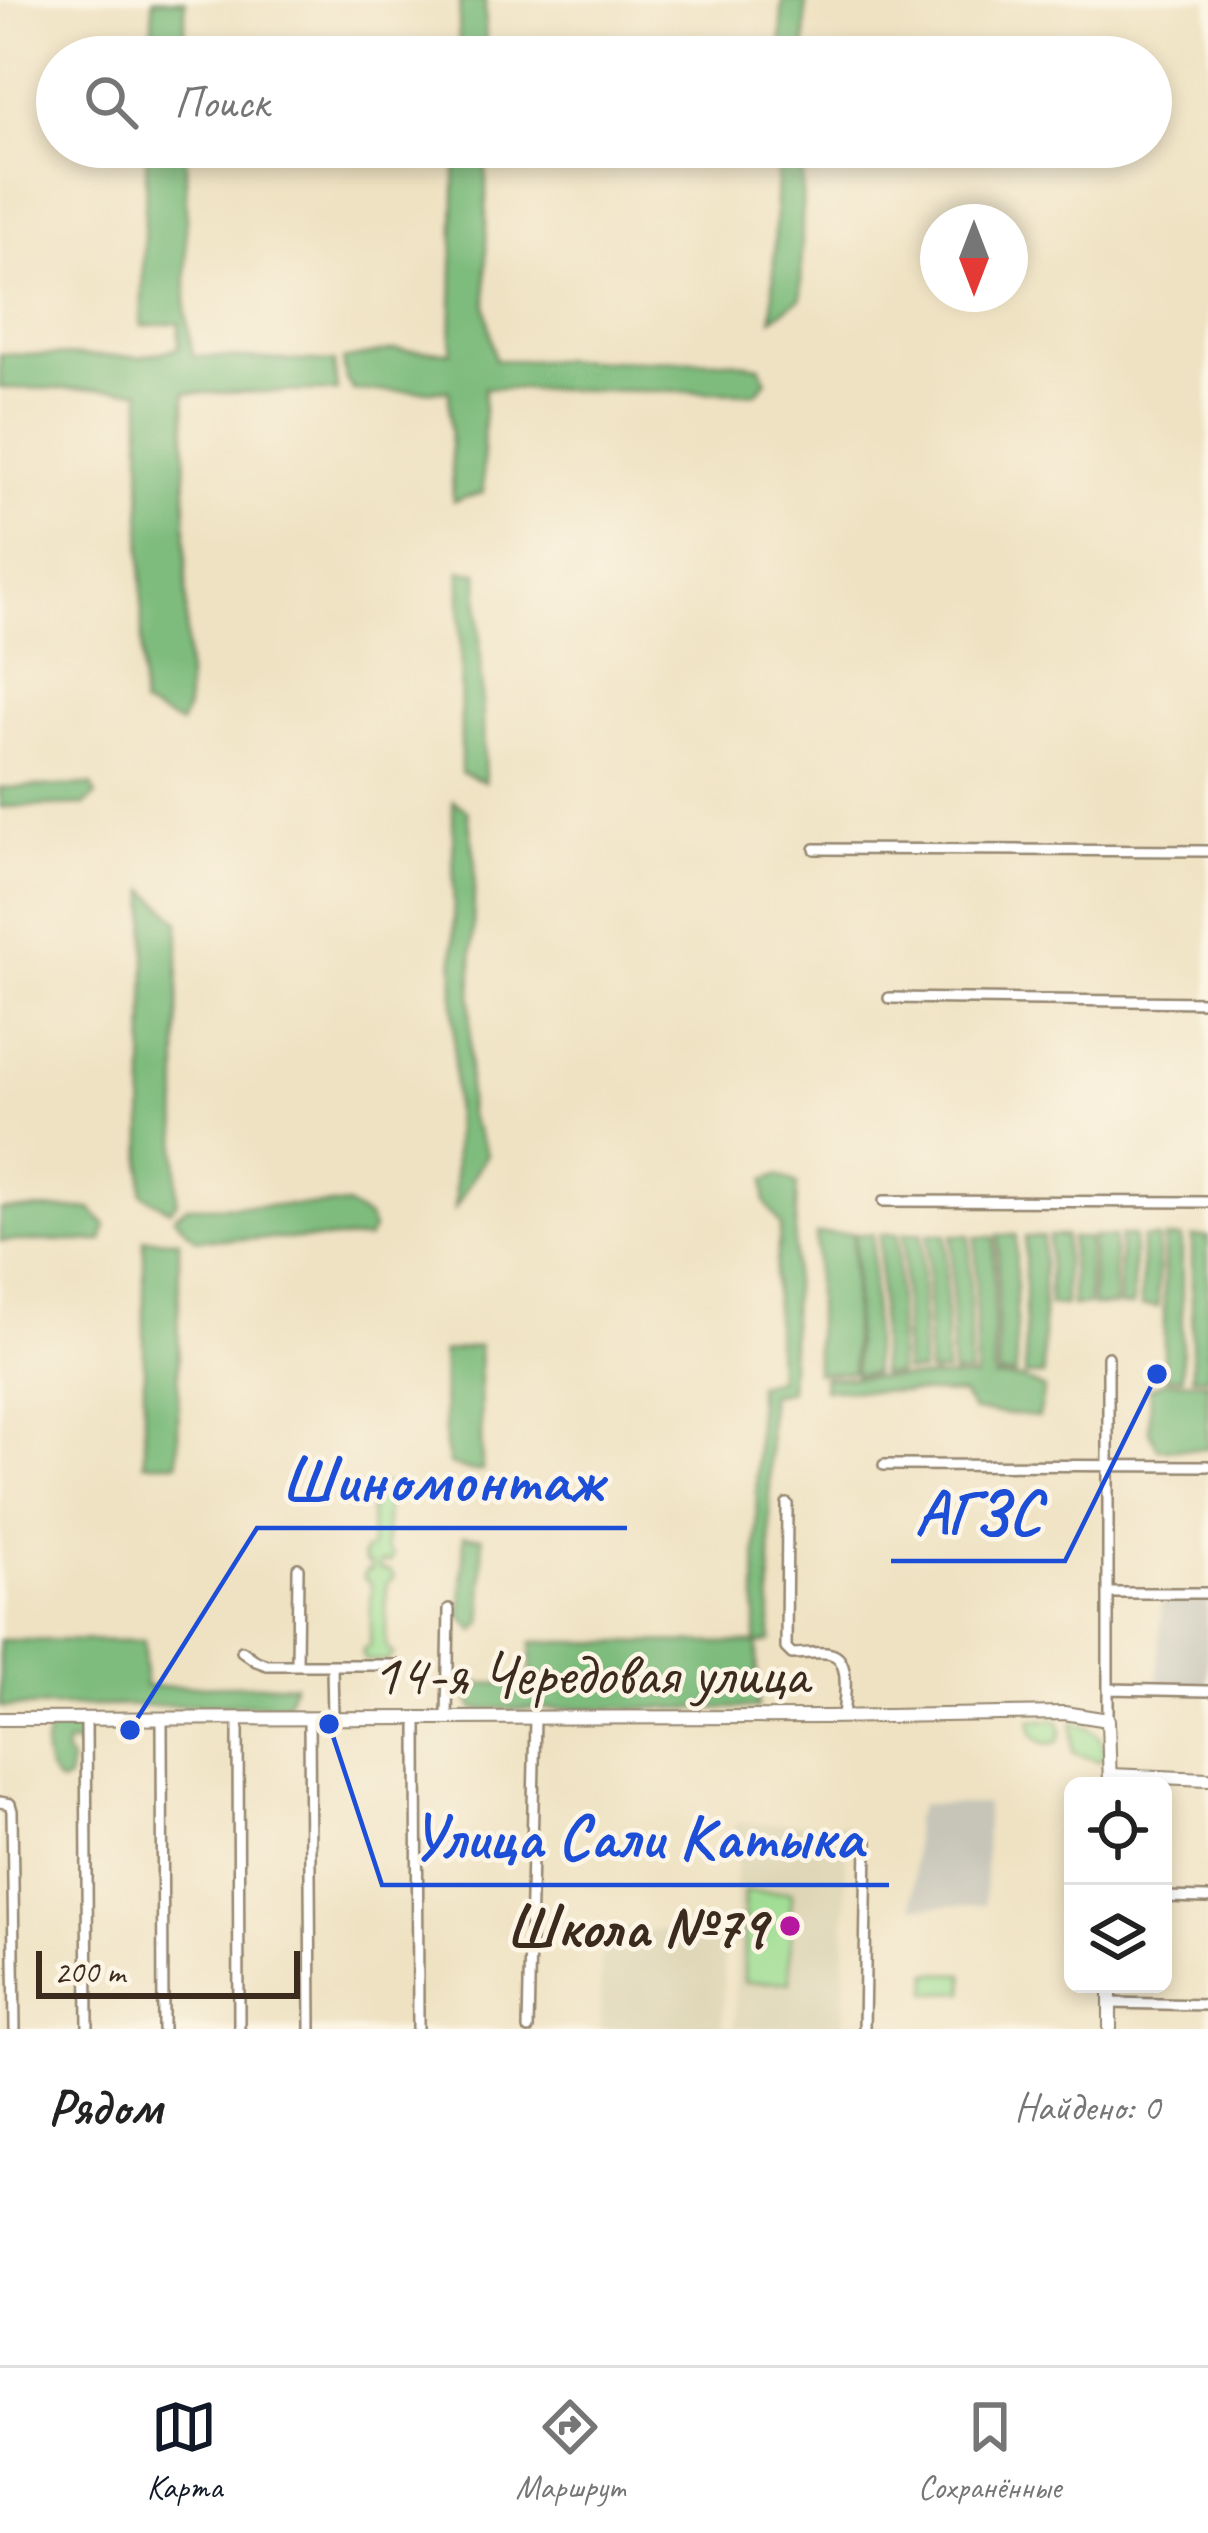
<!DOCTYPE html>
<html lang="ru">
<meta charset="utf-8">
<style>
:root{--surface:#fff;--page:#f2f2f2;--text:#222;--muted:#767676;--line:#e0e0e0;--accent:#111827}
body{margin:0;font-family:Caveat,sans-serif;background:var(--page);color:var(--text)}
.controls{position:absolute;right:36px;bottom:36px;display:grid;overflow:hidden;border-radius:18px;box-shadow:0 6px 18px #0003}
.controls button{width:108px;height:108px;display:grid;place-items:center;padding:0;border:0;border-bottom:3px solid var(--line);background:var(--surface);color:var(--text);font:60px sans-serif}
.compass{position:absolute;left:920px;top:204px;width:108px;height:108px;border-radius:50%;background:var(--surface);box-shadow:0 6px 18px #0003;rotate:180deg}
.scale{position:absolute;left:36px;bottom:30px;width:264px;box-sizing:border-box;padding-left:12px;border:6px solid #3b2a1e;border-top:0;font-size:33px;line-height:42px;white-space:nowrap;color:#3b2a1e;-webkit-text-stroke:9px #fcf5e5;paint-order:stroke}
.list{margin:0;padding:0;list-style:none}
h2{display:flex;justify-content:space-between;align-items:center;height:156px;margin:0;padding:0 48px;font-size:51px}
h2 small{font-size:39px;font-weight:400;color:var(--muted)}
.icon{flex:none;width:66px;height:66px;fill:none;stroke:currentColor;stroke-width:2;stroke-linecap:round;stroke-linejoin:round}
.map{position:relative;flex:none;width:1208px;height:2029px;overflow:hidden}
.search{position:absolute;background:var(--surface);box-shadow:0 6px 18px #0003;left:36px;right:36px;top:36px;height:132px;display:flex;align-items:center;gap:30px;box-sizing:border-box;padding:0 42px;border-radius:66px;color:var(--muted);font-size:45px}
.sheet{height:336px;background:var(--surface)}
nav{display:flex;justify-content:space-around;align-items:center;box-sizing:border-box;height:168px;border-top:3px solid var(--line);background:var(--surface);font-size:33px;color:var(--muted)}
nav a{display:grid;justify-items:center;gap:6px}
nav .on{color:var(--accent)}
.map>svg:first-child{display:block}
.built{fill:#ddd4b4}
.industrial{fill:#c6c5b8}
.green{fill:#9edd93;stroke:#6c8458;stroke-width:3}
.forest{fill:#7ebc7d;stroke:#5c734e;stroke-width:3}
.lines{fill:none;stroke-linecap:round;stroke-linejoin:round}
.minor-casing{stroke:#958670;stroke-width:14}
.secondary-casing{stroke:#958670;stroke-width:16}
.minor{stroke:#fff;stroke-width:9}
.secondary{stroke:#fff;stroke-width:12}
.poi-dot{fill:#b5179e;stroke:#fcf5e5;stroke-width:4.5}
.labels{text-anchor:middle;stroke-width:9;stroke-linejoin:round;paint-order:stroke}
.street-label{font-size:60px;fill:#3b2a1e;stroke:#fcf5e5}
.poi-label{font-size:60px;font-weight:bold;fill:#3b2a1e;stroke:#fcf5e5;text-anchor:end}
.leader{fill:none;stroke:#1d4ed8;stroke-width:4.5}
.callout-dot{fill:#1d4ed8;stroke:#fcf5e5;stroke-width:4.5}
.callout-label{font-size:63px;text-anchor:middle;font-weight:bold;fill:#1d4ed8;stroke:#fcf5e5;stroke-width:9;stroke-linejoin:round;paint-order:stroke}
</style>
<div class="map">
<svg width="1208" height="2029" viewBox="0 0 1208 2029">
<rect width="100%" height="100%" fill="#fcf5e5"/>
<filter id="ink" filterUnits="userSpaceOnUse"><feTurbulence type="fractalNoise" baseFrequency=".00833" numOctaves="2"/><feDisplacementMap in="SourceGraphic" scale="24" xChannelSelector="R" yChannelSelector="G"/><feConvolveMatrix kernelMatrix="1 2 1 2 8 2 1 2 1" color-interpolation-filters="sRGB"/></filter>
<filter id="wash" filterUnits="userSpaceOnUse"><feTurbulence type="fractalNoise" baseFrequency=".004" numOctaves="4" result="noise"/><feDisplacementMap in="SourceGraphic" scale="48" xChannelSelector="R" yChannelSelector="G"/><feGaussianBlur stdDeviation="2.7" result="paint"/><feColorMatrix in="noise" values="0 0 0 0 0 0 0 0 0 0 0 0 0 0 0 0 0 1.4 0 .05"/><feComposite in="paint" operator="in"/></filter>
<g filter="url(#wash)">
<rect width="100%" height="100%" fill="#efe2c2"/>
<path class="built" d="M736 1823 846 1824 845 2029H735Z
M601 1929 724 1931 723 2029H600Z"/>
<path class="industrial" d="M1162 1596 1208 1597V1686L1158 1682Z
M921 1804H986L985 1905 913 1907 914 1820Z"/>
<path class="green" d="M367 1485H387L394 1491 386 1498V1548L393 1557 390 1562 380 1563 379 1569 390 1571 394 1577 386 1584V1647L393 1654 387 1661 365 1660 363 1656V1649L370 1646 371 1584 363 1577 366 1571 371 1570V1564L365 1562 363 1556 365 1550 371 1549 370 1499 363 1494Z
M1031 1720H1058L1062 1731 1058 1742C1041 1747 1031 1737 1031 1720Z
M1073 1722C1094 1727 1106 1737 1103 1759L1099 1761 1073 1753Z
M744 1892H791L790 1982H744Z
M929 1973 964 1974 965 1992 928 1993Z"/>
<path class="forest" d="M153 0H185V57H151Z
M460 0H485L486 57H458Z
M782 0H806L805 57H781Z
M147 147H186V313L193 356 334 362 337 391 185 393 187 708 180 724 142 706 141 390 0 388V354L140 357 179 348V323L141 326Z
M456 147H486V306L495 360 731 361 760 366 767 381 756 393 484 388 483 493 453 501 449 391H354L346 380 343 360 394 350 451 352Z
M778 147H803L801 298 772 319Z
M460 571 478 573 485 782 461 773Z
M92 785 96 795 85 805 0 807V788Z
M453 801 467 810 475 858 468 1113 487 1154 455 1208Z
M147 890 179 921 177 1202 170 1210 142 1194Z
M778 1175 797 1184 789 1391 769 1395 771 1641 757 1644 758 1708 473 1709 463 1684 530 1683 532 1642 756 1643 757 1384 777 1379 774 1276 781 1226 765 1201V1180Z
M347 1205 368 1218 373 1229 368 1239H196L174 1217 187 1206Z
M91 1209 106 1226 102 1241H0V1210Z
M853 1233V1372L816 1373V1234Z
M904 1233H922V1372H904Z
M855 1234H873V1374H855Z
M880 1234H898V1374H880Z
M928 1234H946V1373H928Z
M952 1235H970V1374H952Z
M998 1235H1016V1375H998Z
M1049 1236H1065V1305H1049Z
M1120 1236H1134L1133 1306H1119Z
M976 1237H994V1378L1022 1379 1044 1389 1038 1417 973 1411 962 1394 824 1389 823 1377 976 1378Z
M1025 1237H1043V1376H1025Z
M1092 1237H1114L1115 1306H1093Z
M1192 1237H1208V1377H1192Z
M1071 1238H1088L1089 1305 1072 1306Z
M1142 1238H1158V1307L1141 1306Z
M1164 1238H1182V1377H1164Z
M144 1239 179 1240 178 1463H144Z
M479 1346 482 1471H470L449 1464 445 1446 442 1352Z
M1165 1381 1208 1382V1449H1158L1149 1430 1150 1389Z
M464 1536 482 1537 483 1622 475 1631 461 1616Z
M0 1640 144 1641 145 1687 294 1684 287 1704 0 1707Z
M52 1727H76L84 1734 83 1748H79L75 1743 67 1744 65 1753 71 1761 68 1780 60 1784C43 1771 40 1745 52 1727Z"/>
</g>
<g filter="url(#ink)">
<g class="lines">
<g class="minor-casing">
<path id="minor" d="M815 849 1208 851
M889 998 1208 1002
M884 1201 1208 1202
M884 1465 1208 1466
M787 1504 786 1648 792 1654C804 1654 820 1651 831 1654 852 1659 844 1701 843 1717
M1108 1593H1208
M242 1651 256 1661 267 1665H397
M297 1665 298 1568
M332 1665 333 1718
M1108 1689 1208 1691
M162 1718 163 2029
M238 1718 239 2029
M309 1718 311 2029
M417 1718 418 2029
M447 1718 449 1609
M86 1719 88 2029
M1108 1720V1357
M0 1802 10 1804 12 1811 15 2029
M1163 1897 1208 1898
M1110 2003 1208 2005
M528 2029 535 1718
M864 2029 867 1841"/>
</g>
<g class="secondary-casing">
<path id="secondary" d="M0 1719 827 1717 1064 1713 1108 1720 1110 1786
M1110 1775 1208 1779
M1110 2029V1984"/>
</g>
<use href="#minor" class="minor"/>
<use href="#secondary" class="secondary"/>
</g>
</g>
<circle class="poi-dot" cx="790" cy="1926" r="12"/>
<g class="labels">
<g class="street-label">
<text x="590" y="1694">14-я Чередовая улица</text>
</g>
<g class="poi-label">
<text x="766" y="1947">Школа №79</text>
</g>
</g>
<path class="leader" d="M130 1730L257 1528H627M1157 1374L1065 1561H891M329 1724L382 1885H889"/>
<g class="callout-dot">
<circle cx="130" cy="1730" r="12"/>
<circle cx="1157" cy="1374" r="12"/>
<circle cx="329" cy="1724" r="12"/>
</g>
<g class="callout-label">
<text x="442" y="1501">Шиномонтаж</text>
<text x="978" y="1533">АГЗС</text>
<text x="636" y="1858">Улица Сали Катыка</text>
</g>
</svg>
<div class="controls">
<button><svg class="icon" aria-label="locate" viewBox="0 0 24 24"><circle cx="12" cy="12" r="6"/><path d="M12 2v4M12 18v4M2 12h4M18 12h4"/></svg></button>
<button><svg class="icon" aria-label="layers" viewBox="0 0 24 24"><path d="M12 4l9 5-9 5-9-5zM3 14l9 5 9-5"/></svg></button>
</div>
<svg class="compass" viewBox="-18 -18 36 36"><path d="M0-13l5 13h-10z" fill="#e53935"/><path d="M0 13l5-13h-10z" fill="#767676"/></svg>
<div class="scale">200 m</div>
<div class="search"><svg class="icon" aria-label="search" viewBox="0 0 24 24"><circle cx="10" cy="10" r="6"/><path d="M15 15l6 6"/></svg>Поиск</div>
</div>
<section class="sheet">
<h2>Рядом<small>Найдено: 0</small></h2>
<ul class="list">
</ul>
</section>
<nav>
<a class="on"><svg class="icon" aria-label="map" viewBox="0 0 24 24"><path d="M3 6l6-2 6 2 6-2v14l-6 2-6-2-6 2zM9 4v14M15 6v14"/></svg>Карта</a>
<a><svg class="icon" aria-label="directions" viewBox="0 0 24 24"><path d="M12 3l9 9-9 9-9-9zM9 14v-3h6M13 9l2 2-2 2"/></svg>Маршрут</a>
<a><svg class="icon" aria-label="saved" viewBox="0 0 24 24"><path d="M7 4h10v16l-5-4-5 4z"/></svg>Сохранённые</a>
</nav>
